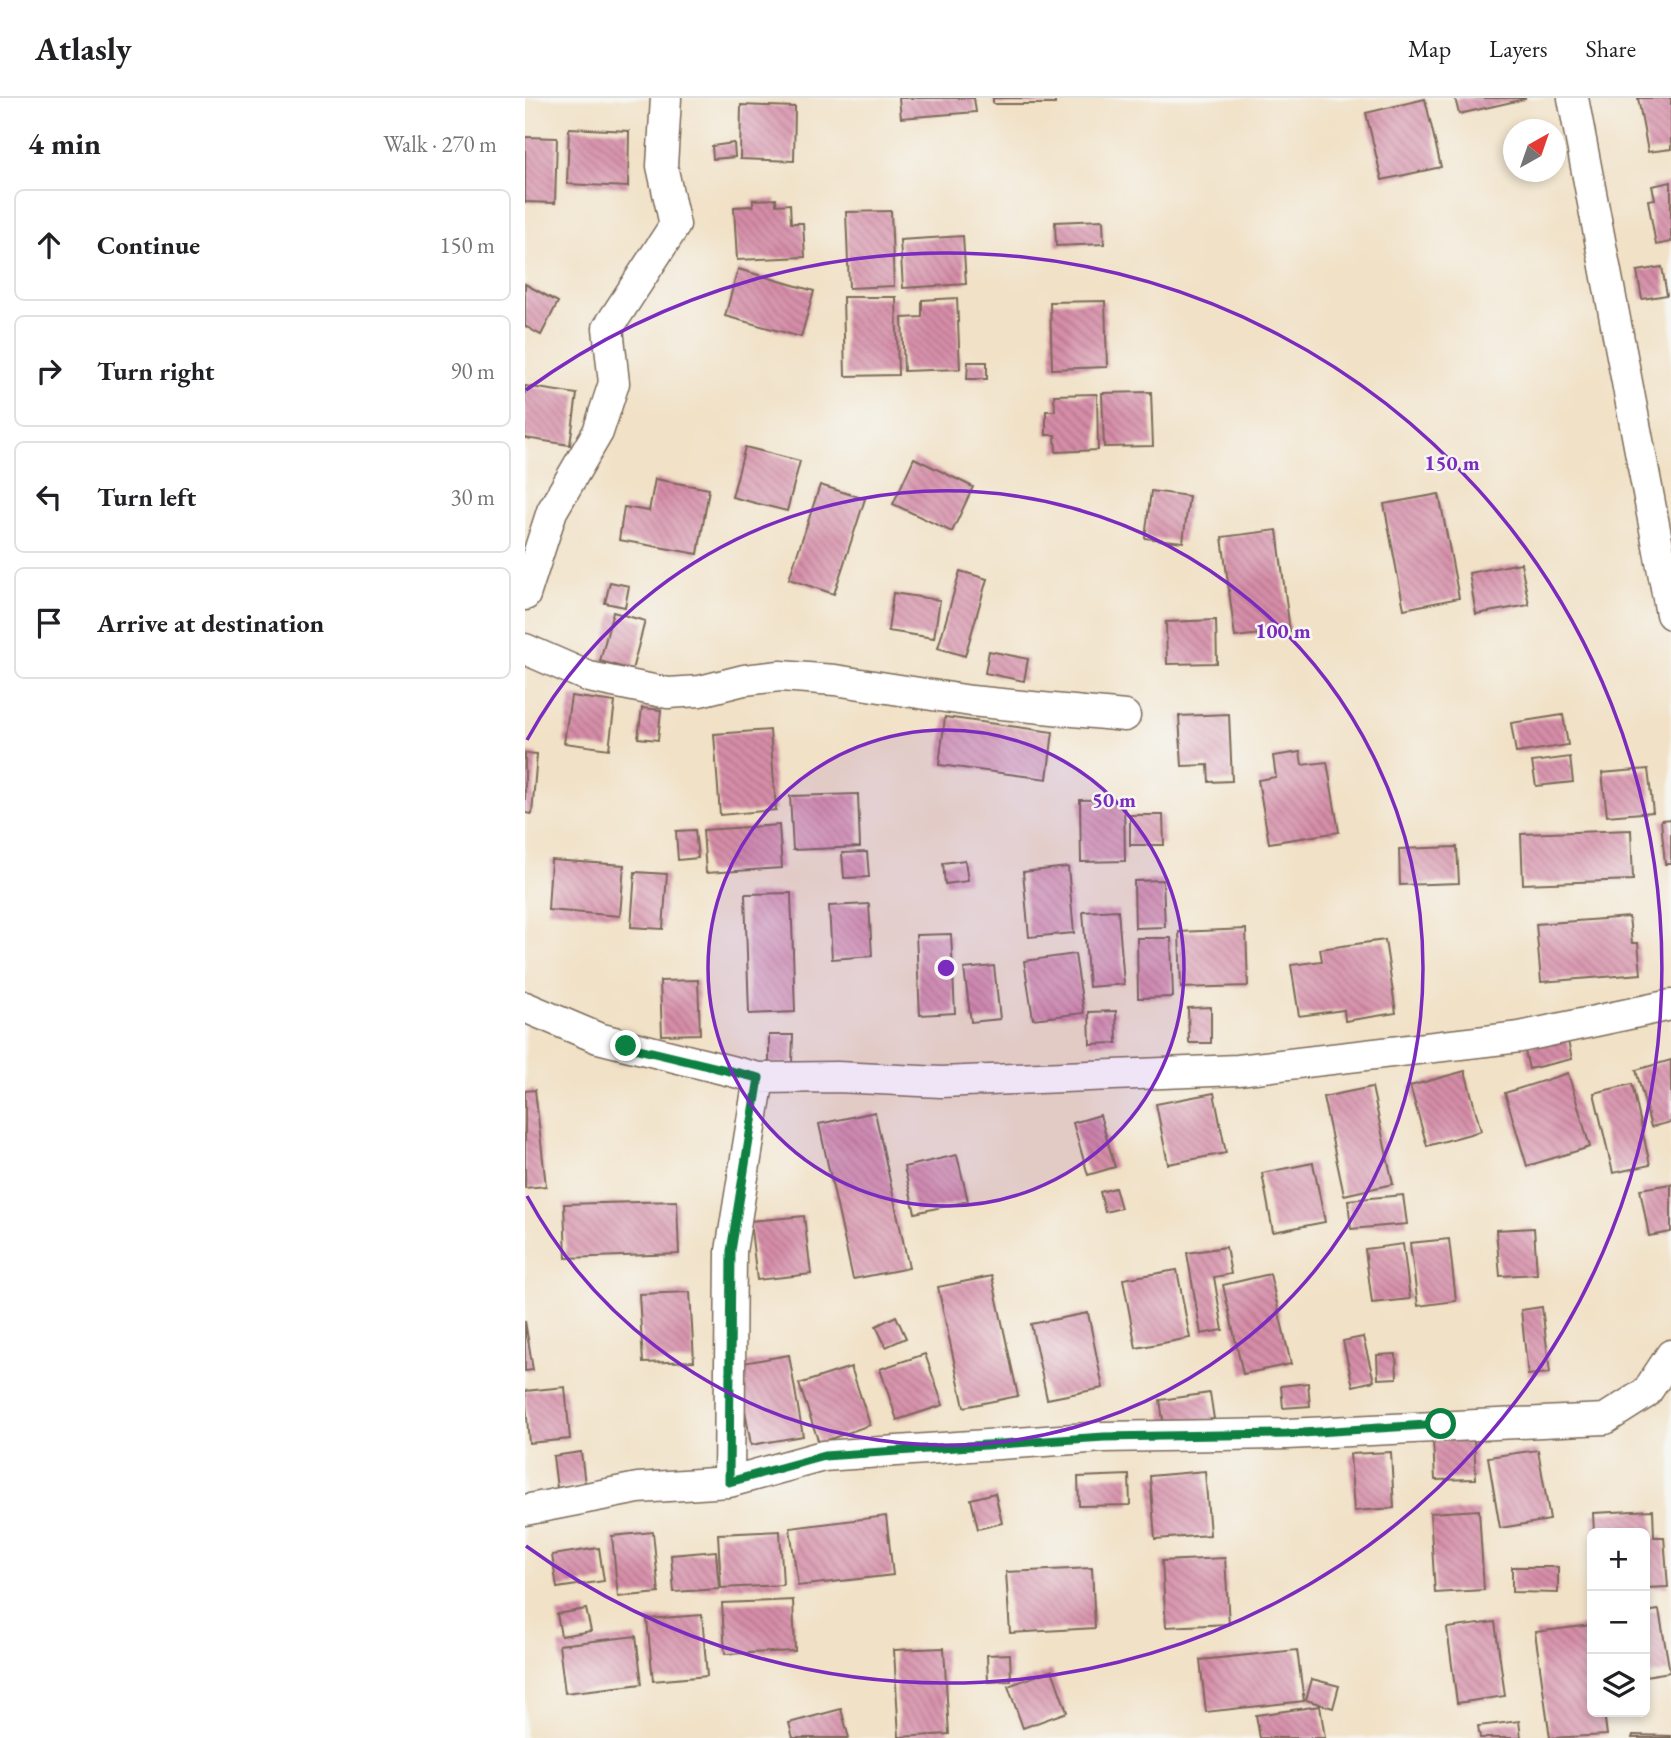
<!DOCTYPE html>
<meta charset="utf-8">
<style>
:root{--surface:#fff;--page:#f6f6f6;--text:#202124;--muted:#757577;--line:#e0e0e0}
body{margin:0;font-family:"EB Garamond",serif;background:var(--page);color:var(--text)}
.controls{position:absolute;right:21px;bottom:21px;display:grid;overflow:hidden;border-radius:10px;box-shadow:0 4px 10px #0003}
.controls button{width:63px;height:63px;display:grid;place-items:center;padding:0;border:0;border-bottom:2px solid var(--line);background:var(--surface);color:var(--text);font:35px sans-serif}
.compass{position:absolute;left:978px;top:21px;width:63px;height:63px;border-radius:50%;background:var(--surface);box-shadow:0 4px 10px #0003;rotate:40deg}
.stop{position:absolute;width:21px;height:21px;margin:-16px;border:5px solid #0b8043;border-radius:50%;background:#fff}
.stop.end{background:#0b8043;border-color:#fff;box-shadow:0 2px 7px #0008}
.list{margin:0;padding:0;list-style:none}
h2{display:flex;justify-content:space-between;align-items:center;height:91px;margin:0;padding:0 28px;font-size:30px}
h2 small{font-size:23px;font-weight:400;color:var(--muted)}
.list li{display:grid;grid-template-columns:46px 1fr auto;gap:21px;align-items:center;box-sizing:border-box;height:112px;margin:0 14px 14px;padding:0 14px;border:2px solid var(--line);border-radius:10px}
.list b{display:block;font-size:26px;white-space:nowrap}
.list em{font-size:23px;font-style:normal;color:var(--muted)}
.icon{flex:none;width:38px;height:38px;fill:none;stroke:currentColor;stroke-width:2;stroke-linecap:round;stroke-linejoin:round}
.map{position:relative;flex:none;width:1146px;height:1640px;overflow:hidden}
header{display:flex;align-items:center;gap:42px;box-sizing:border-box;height:98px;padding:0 35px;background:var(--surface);border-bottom:2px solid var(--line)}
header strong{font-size:33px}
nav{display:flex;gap:38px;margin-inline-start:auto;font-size:24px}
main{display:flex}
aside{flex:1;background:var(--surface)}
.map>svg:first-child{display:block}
.building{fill:url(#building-back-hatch)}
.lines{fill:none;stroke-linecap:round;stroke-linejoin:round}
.street-casing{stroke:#7b6a59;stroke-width:33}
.street{stroke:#fff;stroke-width:30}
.route{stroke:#0b8043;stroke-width:9}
.ring{fill:none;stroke:#7b2cbf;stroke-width:3.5}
.centre{fill:#7b2cbf;stroke:#f6f6f2;stroke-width:3.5}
.ring-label{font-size:21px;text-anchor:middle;font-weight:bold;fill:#7b2cbf;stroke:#f6f6f2;stroke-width:5;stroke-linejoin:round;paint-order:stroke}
</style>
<header>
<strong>Atlasly</strong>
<nav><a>Map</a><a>Layers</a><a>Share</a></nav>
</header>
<main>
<aside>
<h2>4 min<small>Walk · 270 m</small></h2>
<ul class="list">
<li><svg class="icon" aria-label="ahead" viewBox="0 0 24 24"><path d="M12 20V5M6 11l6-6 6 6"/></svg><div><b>Continue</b></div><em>150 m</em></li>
<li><svg class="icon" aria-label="right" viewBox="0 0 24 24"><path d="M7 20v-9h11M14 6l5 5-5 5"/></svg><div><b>Turn right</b></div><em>90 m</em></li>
<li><svg class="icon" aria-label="left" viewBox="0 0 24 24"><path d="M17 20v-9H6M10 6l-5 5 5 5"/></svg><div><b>Turn left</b></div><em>30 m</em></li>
<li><svg class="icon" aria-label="arrive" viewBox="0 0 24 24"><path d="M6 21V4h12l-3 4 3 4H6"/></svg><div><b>Arrive at destination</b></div></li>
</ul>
</aside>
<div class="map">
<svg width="1146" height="1640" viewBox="0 0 1146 1640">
<defs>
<pattern id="building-back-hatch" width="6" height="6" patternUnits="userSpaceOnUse" patternTransform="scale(1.75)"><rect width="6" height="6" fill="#d68da8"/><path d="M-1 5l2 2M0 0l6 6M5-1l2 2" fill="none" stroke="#af7388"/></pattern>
</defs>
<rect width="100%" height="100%" fill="#f6f6f2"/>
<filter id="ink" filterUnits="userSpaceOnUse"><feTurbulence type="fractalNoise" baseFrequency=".0143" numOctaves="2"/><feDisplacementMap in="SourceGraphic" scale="14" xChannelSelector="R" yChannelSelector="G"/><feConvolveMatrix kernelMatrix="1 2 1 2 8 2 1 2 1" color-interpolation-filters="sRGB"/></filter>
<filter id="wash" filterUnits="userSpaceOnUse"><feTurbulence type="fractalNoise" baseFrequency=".00686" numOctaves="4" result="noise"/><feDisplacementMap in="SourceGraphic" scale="28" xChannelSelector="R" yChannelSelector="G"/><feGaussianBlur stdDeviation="1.57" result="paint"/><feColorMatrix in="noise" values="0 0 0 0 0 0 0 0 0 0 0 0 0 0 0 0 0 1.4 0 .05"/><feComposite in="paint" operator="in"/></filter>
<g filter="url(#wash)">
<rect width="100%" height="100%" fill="#f1e1c6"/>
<g id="blocks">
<path class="building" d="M374 0H449L451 14 376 20Z
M468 0H530V6H468Z
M930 0H1000V1L934 16Z
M1113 0H1146V51L1123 54Z
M900 1 916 69 857 82 841 15Z
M216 7 270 9 269 63 215 61Z
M44 30 104 33 103 89 42 86Z
M0 39 32 40 30 105 0 104Z
M209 45 210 59 188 61 187 48Z
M1146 84V144L1131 147 1123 102 1130 101 1127 88Z
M251 101V107L265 106 266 125H278L280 159 212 162 209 109 228 108V102Z
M366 113 369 188 324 190 321 114Z
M578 122 579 146 531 148 530 124Z
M438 138 441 186 378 190 375 142Z
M1137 169 1142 197 1117 201 1112 173Z
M213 171 289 193 276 239 200 218Z
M0 186 33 204 16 237 0 228Z
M318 199H371L373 277 320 278Z
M432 200 435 271 379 273 377 220 397 219V202Z
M580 203 582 269 527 271 525 204Z
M443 264H462V281H442Z
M0 288 52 296 45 347 0 340Z
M626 294 628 348 579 349 577 295Z
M572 296 573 352 531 354 530 337H521V313H530L529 297Z
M220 349 275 363 262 413 207 399Z
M389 360 448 389 427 434 368 406Z
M130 381 184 391 173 456 94 442 99 409 124 413Z
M295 387 340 401 309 496 264 481Z
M626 393 664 398 658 444 620 440Z
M914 396 934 500 879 511 859 406Z
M752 432 765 533 710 539 697 439Z
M996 465 1004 507 951 516 944 475Z
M435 473 462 481 440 558 413 550Z
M85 484 104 488 100 509 80 505Z
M368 495 415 502 409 540 363 533Z
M88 514 120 523 107 572 75 563Z
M691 522 692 565 642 566 641 524Z
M464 553 503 561 499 583 460 575Z
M46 598 90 604 84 651 39 645Z
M117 610 136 612 133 642 113 640Z
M704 616 707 683 684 684 683 667 657 668 654 618Z
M1038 617 1043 647 991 655 986 625Z
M420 619 528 634 522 681 414 667Z
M245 632 251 712 195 717 189 636Z
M775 654 777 667 802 664 814 734 744 745 733 682 751 679 748 658Z
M0 655 12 656 7 716 0 715Z
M1045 659 1048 684 1011 688 1007 664Z
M1123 671 1128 714 1082 718 1077 675Z
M333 696 335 749 268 752 265 698Z
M599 701 600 763 556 764 555 702Z
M605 717H638L639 747H605Z
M1146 721V766H1140L1136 722Z
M254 727 257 770 181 775 178 732Z
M170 732 173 760 153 762 151 733Z
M1106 732 1108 782 998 786 996 736Z
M932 749 934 785 875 787 874 751Z
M342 754 344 779 319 780 317 755Z
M26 762 99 767 95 818 23 812Z
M440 762 443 783 420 786 418 765Z
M543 769 549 835 504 839 498 774Z
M110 774 142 776 138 831 106 829Z
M638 782 640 829 610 830 609 783Z
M266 795 270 914 224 916 220 796Z
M344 806 347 858 307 861 304 808Z
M593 812 599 886 564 889 558 814Z
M1104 819 1107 845H1113L1116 876 1016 884 1011 826Z
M721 831 723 888 656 890 654 834Z
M426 836 430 915 395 917 391 837Z
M612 840H646L648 899 613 900Z
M860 842 871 915 820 923 819 912 774 918 766 867 797 863 795 851Z
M550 856 559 915 508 921 499 863Z
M469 868 475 921 446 924 439 871Z
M173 882 175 936 137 937 135 883Z
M686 909V945H664L663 910Z
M591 913 592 945 565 946 564 914Z
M244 937H268L267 965H244Z
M1042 939 1047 961 1004 971 999 949Z
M1146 962V1024L1126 1029 1111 972Z
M940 973 956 1033 902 1048 885 988Z
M1043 975 1065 1049 1002 1068 980 995Z
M1107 986 1125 1067 1088 1075 1069 995Z
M847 989 868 1086 819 1097 798 999Z
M10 992 21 1088 0 1090V993Z
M689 995 701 1055 643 1066 631 1006Z
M350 1014 384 1170 328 1181 294 1026Z
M575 1017 590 1069 563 1077 548 1025Z
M432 1057 443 1103 390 1115 379 1069Z
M788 1065 800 1124 748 1134 737 1075Z
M1146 1086V1134L1124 1138 1115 1091Z
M590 1090 596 1110 580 1114 575 1094Z
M878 1097 882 1126 826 1131 823 1102Z
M152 1103 154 1156 41 1160 39 1106Z
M279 1118 286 1176 232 1182 225 1123Z
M1009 1130 1012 1176 975 1178 971 1132Z
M924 1141 931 1203 893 1208 885 1145Z
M878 1146 885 1201 847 1205 840 1151Z
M701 1149 706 1176 689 1179 698 1232 676 1236 662 1155Z
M652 1172 665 1240 611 1250 598 1181Z
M745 1176 766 1266 718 1276 698 1187Z
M467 1178 493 1298 439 1309 413 1189Z
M165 1194 169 1263 118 1265 114 1196Z
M1017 1209 1025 1275 1003 1277 996 1212Z
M563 1215 578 1290 522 1301 506 1226Z
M371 1218 381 1240 361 1249 351 1228Z
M0 1223 8 1272 0 1273Z
M838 1239 849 1283 828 1288 818 1243Z
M400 1256 418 1307 372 1322 355 1271Z
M871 1256 872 1280 853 1281 852 1257Z
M264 1257 278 1338 226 1347 212 1266Z
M326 1269 345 1327 294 1345 274 1286Z
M783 1285 785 1308 758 1310 756 1288Z
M40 1289 45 1341 4 1345 0 1293Z
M685 1295 689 1321 639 1329 635 1302Z
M949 1341 951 1381 910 1382 908 1342Z
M1013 1352 1025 1422 975 1430 963 1359Z
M56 1354 60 1386 32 1390 28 1358Z
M866 1354 869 1410 829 1413 825 1356Z
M680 1373 685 1437 630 1441 625 1378Z
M604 1377 605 1407 554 1408 553 1379Z
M470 1395 477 1425 453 1431 446 1401Z
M954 1412 959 1492 910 1495 905 1415Z
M1128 1412 1129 1439H1139L1143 1489 1120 1490V1435H1069L1068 1415Z
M361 1418 368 1477 273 1488 265 1430Z
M255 1433 258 1487 196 1490 193 1436Z
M128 1434 134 1495 93 1499 87 1438Z
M74 1450 79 1483 32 1490 27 1457Z
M191 1453 194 1491 149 1494 146 1457Z
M700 1460 704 1526 641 1529 637 1463Z
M987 1469H1033V1495L987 1494Z
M567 1470 570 1530 485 1535 481 1474Z
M268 1502 270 1553 200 1556 197 1505Z
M61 1511 66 1533 36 1538 32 1516Z
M1134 1512 1145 1574 1120 1578V1514Z
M177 1517 182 1578 128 1583 122 1521Z
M970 1524 980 1598 932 1605 922 1530Z
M1067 1527V1614H1079L1082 1637 1025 1640 1010 1534Z
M111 1538 117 1586 40 1595 34 1547Z
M419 1550 424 1636 374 1639 369 1552Z
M772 1552 779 1603 681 1614 675 1562Z
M485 1556 486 1583 463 1584 462 1557Z
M527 1572 542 1614 498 1630 483 1588Z
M787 1581 814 1588 808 1610 781 1602Z
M795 1608 800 1640H735L731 1617Z
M316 1611 324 1640H268L264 1625Z
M994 1623 996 1640H955L953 1628Z
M1108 1637 1146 1638V1640H1107Z"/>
</g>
</g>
<g filter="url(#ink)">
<use href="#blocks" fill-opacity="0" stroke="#7b6a59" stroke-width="2"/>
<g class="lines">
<g class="street-casing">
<path id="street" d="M1048 0 1146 516
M0 497 27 413 73 334 89 285 83 230 150 127 137 68 141 0
M0 551 64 579 143 595 175 593 219 582 255 578 310 582 446 603 600 618
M0 909 73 940 234 980 312 979 416 984 713 972 995 939 1146 907
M204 1384 206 1153 234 980
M0 1412 113 1390 204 1384 298 1358 579 1339 762 1336 1080 1321 1121 1295 1146 1257"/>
</g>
<use href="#street" class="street"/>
</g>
</g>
<g class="lines" filter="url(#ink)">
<path class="route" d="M101 948 234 980 206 1153 204 1384 299 1358 579 1339 762 1336 916 1326"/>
</g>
<circle cx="421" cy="870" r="238" fill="#7b2cbf" fill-opacity=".12"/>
<g class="ring">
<circle cx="421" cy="870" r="238"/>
<path d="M2 642A477 477 0 1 1 2 1098"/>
<path d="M1 292A715 715 0 1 1 1 1448"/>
</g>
<circle cx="421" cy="870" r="10" class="centre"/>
<g class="ring-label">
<text x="927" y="372">150 m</text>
<text x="758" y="540">100 m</text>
<text x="589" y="709">50 m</text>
</g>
</svg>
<div class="controls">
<button>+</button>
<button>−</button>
<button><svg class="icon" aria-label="layers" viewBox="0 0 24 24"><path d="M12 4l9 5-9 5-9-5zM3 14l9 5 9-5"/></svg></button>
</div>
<svg class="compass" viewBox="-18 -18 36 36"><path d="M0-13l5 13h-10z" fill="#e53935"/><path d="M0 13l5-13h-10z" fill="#757577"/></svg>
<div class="stop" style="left:916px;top:1326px"></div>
<div class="stop end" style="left:101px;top:948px"></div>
</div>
</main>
